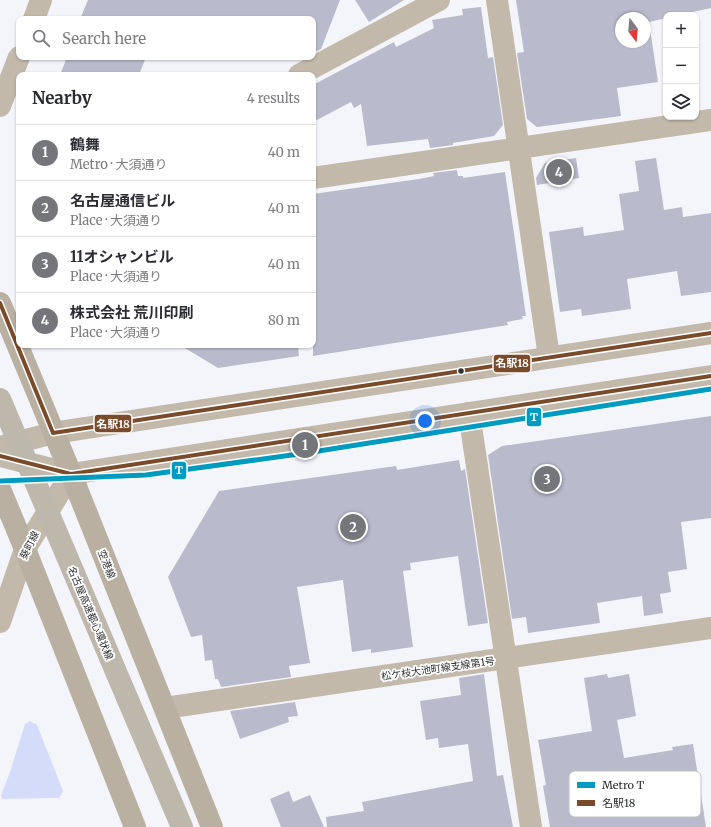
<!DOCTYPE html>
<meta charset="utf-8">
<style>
:root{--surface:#fff;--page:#f2f2f3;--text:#2b2b33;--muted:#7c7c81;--line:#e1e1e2;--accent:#757679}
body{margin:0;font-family:Merriweather,"Noto Sans JP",serif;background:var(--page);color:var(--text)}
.controls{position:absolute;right:12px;top:12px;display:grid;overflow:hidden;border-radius:8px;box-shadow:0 1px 3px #0004}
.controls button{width:36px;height:36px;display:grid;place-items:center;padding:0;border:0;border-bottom:1px solid var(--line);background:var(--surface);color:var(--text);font:20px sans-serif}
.compass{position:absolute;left:615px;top:12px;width:36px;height:36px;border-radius:50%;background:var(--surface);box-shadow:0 1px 3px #0004;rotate:164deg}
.you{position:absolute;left:425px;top:421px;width:14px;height:14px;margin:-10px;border:3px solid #fff;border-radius:50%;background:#1a73e8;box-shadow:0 0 0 6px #1a73e833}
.badge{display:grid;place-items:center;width:26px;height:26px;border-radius:50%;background:var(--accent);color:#fff;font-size:13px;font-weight:700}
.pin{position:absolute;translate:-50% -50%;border:2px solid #fff;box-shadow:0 1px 4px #0006}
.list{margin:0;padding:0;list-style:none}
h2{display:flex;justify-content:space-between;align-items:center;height:52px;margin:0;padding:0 16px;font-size:17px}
h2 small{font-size:13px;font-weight:400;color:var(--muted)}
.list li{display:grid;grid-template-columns:26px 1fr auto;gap:12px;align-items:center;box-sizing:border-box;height:56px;padding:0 16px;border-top:1px solid var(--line)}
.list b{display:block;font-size:15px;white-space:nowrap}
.list p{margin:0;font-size:13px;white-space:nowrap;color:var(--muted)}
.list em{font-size:13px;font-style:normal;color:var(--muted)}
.icon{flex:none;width:22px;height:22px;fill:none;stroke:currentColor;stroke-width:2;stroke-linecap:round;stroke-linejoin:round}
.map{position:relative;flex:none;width:711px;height:827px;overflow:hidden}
.search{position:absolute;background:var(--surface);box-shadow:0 1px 3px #0004;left:16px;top:16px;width:300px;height:44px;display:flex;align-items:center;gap:10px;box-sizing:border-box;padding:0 14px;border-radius:8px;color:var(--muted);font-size:15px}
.panel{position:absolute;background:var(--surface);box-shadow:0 1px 3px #0004;left:16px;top:72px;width:300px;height:276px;border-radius:8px}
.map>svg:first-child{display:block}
.green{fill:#d5dcf9}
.building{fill:#b9bbcc;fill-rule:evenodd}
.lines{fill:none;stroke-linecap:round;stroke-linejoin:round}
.minor{stroke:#c3b9ab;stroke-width:22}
.tertiary{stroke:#c3b9ab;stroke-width:22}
.primary{stroke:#bab0a1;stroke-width:22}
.motorway-bridge{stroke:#beb7ac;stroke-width:22}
.bus-1-casing{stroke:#fff;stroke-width:7}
.bus-1{stroke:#7a4b2a;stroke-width:4}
.metro-1-casing{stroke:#fff;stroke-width:8}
.metro-1{stroke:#009bbf;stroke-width:5}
.bus-dot{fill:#303134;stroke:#fff;stroke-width:1.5}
.labels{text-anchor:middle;stroke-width:3.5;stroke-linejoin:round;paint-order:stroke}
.street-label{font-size:10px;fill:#303134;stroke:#fff}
.key{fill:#fff;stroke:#c1c1c2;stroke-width:1}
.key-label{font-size:11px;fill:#303134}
.line-badge{stroke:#fff;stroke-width:1.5}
.badge-label{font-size:11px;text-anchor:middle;font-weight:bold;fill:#fff}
</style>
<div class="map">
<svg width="711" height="827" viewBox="0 0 711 827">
<rect width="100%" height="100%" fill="#f4f5fa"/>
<path class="green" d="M30 721 37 725 63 791 59 798 2 799 1 795 9 775 25 724Z"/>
<path class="building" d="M88 0H340L321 49 313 53V19H80Z
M355 0H404L369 22Z
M516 0H711V8L679 15H666V18L649 22 658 82 617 88 621 116 537 127 527 119 517 53 524 52ZM621 18H645V42H621Z
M481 7 488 58 493 57 503 125 494 136 453 143V145L430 148 428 139 367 146 361 104 354 108 351 102 313 122V85L394 42 396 47 434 28 432 20 463 15 462 9Z
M67 57H146L139 75H60Z
M576 158 579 178 537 185 536 178 545 163Z
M656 158 664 210 682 207 683 217 711 213V292L681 296 677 271 627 279 631 309 582 316 581 309 560 312 549 232 583 227 584 236 624 230 619 194 639 191 635 161Z
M457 170 458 176H463V178L505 172 526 316H522L523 319 507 322 508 325 313 356V194L419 179 434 176 433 173Z
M180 345H298L299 356 218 368Z
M711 416V518L681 522 687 569 668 572 671 592 660 594 663 613 644 616 642 596 597 603 600 623 528 633 526 617 512 619 488 455 502 446Z
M459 460 461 471 465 469 488 623 468 626 458 556 410 563 411 570 403 571 413 647 371 653V649L352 652 343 580 297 587 310 663 289 666 291 677 221 687 218 679H215L212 660 205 661 202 635 191 637 168 577 219 491 396 466 397 470Z
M484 674 497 776 503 775 513 827H327L326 817 364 811 362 802 473 781 468 744 439 748 438 738 426 740 420 701 461 695 459 678Z
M607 674 608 678 629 674 636 716 617 720 624 758 673 750 672 747 693 744 706 827H550L543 786 546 785 538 740 592 731 584 678Z
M295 702 298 716 288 717 289 722 240 739 230 711Z
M289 791 293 802 310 795 324 827H281L270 799Z"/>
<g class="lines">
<path class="minor" d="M497 0 549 357
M299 75 439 0
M313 178 711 120
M469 413 531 827
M165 708 711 628"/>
<path class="tertiary" d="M34 19 41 0
M0 106 19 57
M0 447 53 433 711 333
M0 456 71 474 711 376
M0 622 25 549 71 474"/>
<path class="primary" d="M0 303 71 474 212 827
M0 489 25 549 135 827"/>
<path class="motorway-bridge" d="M0 399 182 827"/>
<g class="bus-1-casing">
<path id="bus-1" d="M0 303 53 433 711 333
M0 456 71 474 711 376"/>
</g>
<use href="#bus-1" class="bus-1"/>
<g class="metro-1-casing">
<path id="metro-1" d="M0 481 146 475 306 453 711 389"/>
</g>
<use href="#metro-1" class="metro-1"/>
</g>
<circle class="bus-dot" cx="461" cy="371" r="3.5"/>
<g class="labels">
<g class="street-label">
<text transform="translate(29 545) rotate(-63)" y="4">葵町線</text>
<text transform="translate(107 564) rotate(68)" y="4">空港線</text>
<text transform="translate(91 613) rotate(67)" y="4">名古屋高速都心環状線</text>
<text transform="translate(438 668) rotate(-8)" y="4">松ケ枝大池町線支線第1号</text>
</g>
</g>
<rect x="569" y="771" width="132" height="46" rx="6" class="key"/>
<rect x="577" y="782" width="18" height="6" fill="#009bbf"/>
<rect x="577" y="800" width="18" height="6" fill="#7a4b2a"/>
<g class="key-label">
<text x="602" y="789">Metro T</text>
<text x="602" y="807">名駅18</text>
</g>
<g class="line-badge">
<rect x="493" y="354" width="38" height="19" rx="4" fill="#7a4b2a"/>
<rect x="526" y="407" width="16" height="20" rx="4" fill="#009bbf"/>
<rect x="94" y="414" width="38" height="19" rx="4" fill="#7a4b2a"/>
<rect x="171" y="461" width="16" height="19" rx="4" fill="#009bbf"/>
</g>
<g class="badge-label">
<text x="512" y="367">名駅18</text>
<text x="534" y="421">T</text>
<text x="113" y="428">名駅18</text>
<text x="179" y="474">T</text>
</g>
</svg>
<div class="controls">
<button>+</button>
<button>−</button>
<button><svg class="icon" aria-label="layers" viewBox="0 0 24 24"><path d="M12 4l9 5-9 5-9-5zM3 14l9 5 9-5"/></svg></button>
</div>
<svg class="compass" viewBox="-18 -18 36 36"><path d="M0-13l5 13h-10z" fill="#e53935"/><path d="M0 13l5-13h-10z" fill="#7c7c81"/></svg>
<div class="you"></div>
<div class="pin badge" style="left:305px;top:445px">1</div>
<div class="pin badge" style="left:353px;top:527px">2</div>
<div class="pin badge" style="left:547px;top:479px">3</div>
<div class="pin badge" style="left:559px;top:172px">4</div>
<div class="search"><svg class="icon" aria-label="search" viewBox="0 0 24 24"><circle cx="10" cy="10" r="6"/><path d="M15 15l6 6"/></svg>Search here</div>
<section class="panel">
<h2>Nearby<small>4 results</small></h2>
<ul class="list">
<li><span class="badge">1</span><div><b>鶴舞</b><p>Metro · 大須通り</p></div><em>40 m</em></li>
<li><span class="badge">2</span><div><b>名古屋通信ビル</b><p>Place · 大須通り</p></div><em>40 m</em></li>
<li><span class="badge">3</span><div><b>11オシャンビル</b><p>Place · 大須通り</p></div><em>40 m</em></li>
<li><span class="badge">4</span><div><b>株式会社 荒川印刷</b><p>Place · 大須通り</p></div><em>80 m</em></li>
</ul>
</section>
</div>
